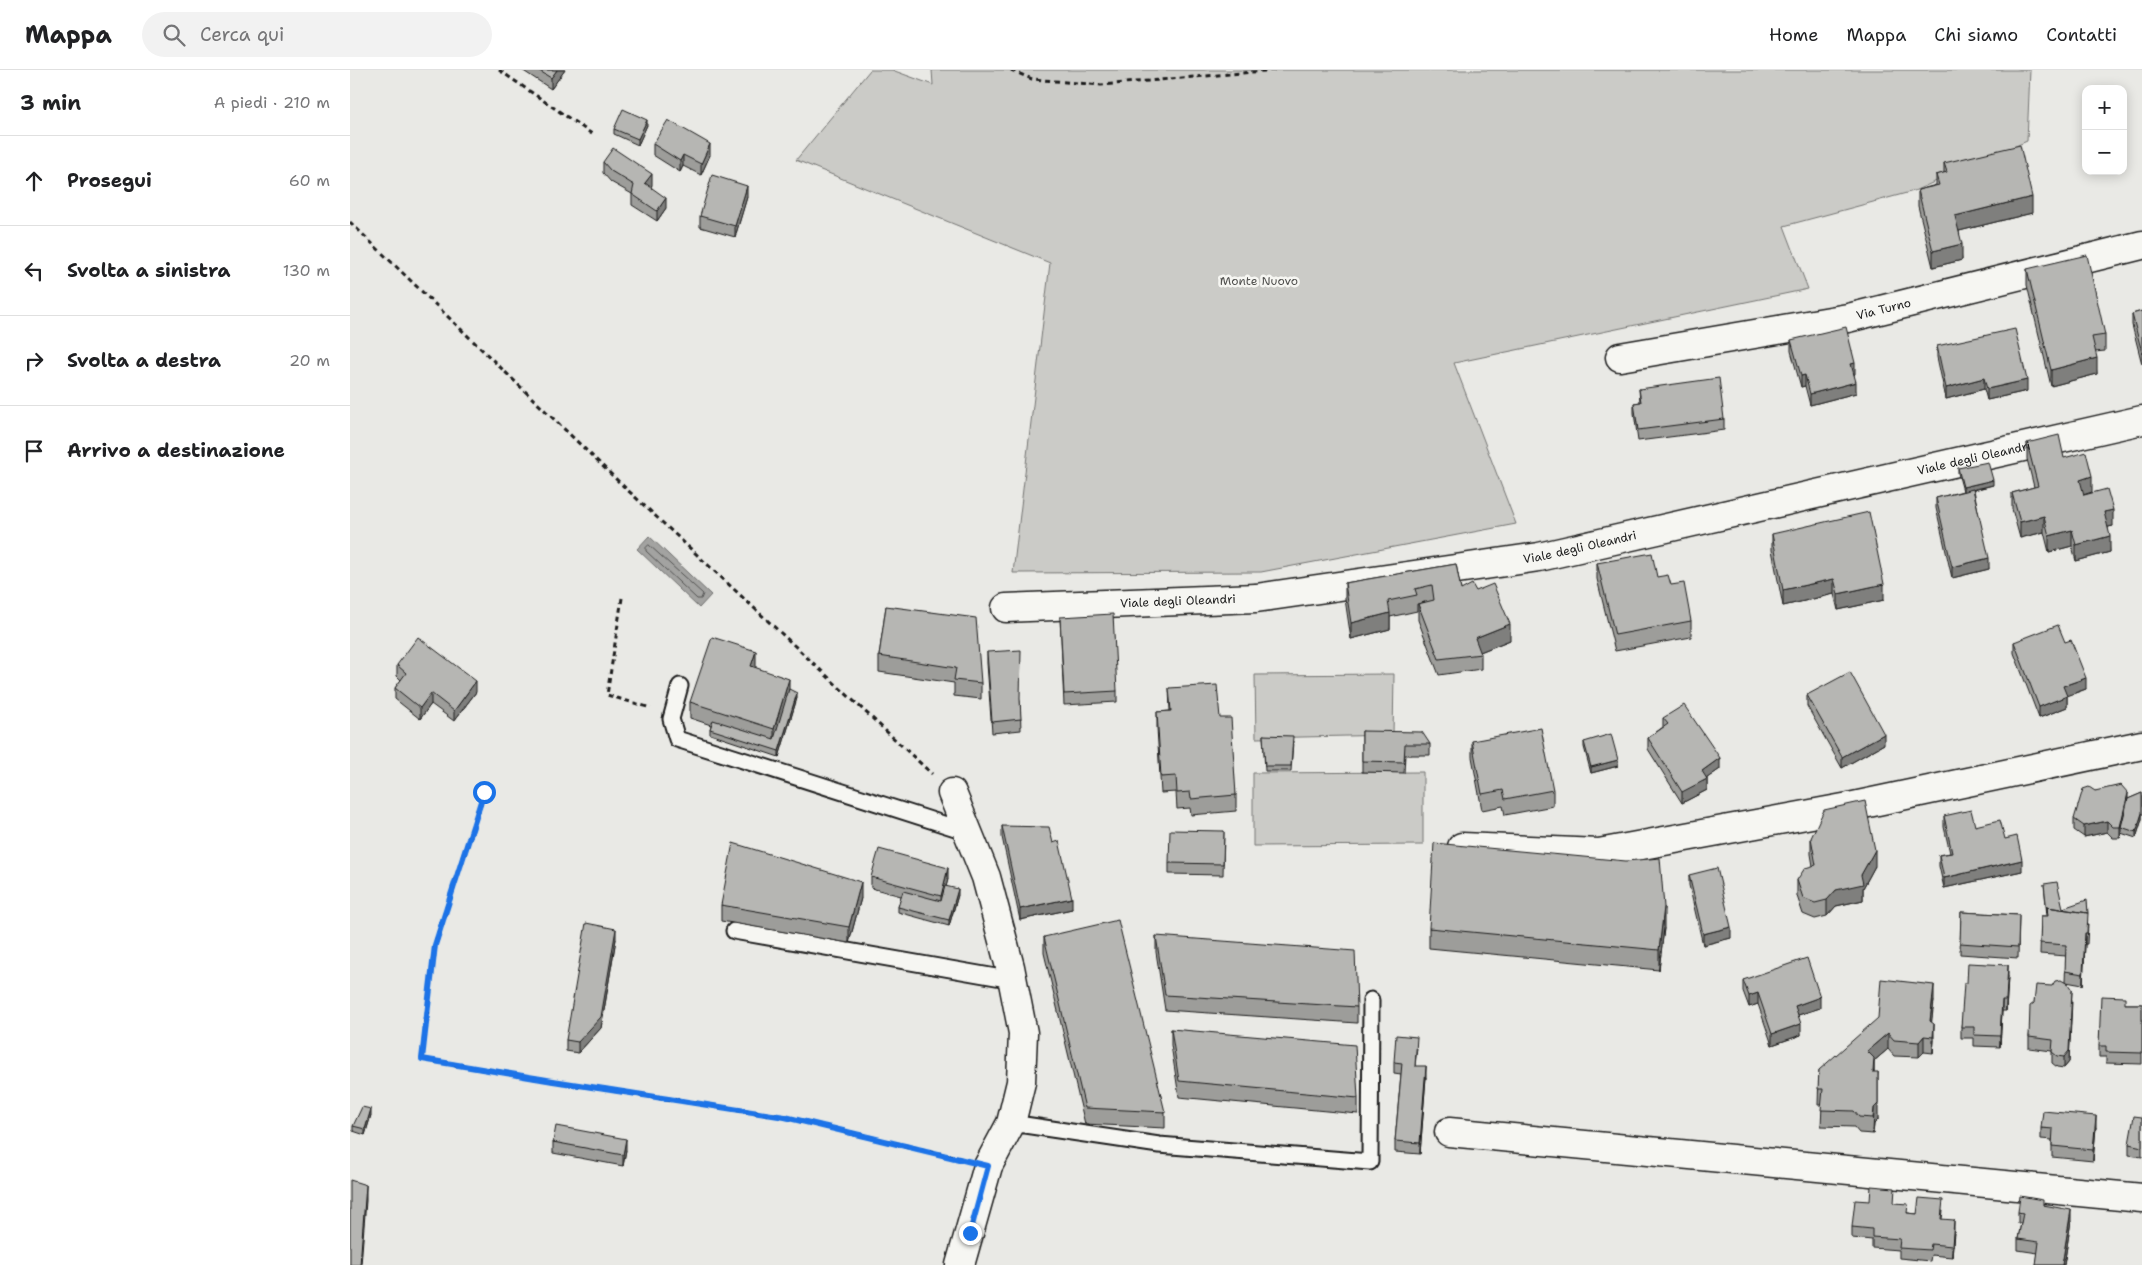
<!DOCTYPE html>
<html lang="it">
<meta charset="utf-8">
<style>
:root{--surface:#fff;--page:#f2f2f2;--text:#202124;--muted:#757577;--line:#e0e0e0}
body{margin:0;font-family:"Shantell Sans",sans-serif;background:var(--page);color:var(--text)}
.controls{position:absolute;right:15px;top:15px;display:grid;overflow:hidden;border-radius:10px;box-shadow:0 2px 12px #0003}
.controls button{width:45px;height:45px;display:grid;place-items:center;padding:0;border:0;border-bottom:1px solid var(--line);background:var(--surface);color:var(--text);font:25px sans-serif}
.stop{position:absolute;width:15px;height:15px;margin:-11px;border:4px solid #1a73e8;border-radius:50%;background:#fff}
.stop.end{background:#1a73e8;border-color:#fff;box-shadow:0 1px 5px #0008}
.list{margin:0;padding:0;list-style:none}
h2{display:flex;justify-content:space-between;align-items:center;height:65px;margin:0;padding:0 20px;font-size:21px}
h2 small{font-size:16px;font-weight:400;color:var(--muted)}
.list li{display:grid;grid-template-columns:32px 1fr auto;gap:15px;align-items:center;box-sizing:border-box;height:90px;padding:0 20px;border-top:1px solid var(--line)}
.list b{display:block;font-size:19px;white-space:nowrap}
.list em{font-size:16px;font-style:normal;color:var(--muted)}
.icon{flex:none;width:28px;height:28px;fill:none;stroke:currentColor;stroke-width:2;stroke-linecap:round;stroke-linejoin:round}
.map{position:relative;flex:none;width:1792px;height:1195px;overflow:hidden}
header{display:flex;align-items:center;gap:30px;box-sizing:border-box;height:70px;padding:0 25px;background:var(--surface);border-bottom:1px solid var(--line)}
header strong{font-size:24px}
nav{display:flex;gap:28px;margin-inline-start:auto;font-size:18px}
.search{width:350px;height:45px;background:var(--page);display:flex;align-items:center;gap:12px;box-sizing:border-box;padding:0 18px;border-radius:28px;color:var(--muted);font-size:19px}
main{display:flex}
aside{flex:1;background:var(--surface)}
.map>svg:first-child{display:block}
.green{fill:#cbcbc7;stroke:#747472}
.water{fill:#a3a3a1;stroke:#6d6d6c}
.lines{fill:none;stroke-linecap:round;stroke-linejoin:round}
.shore{stroke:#525251;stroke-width:1}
.service-casing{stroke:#1c1c1c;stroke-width:19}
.minor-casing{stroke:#1c1c1c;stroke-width:31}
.path{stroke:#1c1c1c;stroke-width:3;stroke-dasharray:5 4;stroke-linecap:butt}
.service{stroke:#f6f6f2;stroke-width:15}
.minor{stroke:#f6f6f2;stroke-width:28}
.wall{fill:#9d9d9a;stroke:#1c1c1c}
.shaded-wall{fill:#7f7f7d;stroke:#1c1c1c}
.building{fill:#b6b6b3;stroke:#1c1c1c}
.route{stroke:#1a73e8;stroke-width:6}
.labels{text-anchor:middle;stroke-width:5;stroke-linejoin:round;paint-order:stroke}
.park-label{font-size:12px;fill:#51514f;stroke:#f6f6f2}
.street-label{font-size:12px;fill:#1c1c1c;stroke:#f6f6f2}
</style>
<header>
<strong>Mappa</strong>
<div class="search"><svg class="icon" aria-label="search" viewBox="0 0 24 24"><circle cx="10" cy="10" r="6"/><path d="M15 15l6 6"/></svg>Cerca qui</div>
<nav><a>Home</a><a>Mappa</a><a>Chi siamo</a><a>Contatti</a></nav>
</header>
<main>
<aside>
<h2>3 min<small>A piedi · 210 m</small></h2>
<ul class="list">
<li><svg class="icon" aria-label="ahead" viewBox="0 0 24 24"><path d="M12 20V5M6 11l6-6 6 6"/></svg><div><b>Prosegui</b></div><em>60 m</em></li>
<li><svg class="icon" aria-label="left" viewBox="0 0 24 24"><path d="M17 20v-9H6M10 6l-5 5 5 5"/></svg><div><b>Svolta a sinistra</b></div><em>130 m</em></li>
<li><svg class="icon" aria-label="right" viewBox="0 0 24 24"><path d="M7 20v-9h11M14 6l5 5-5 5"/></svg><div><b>Svolta a destra</b></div><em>20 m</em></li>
<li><svg class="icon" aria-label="arrive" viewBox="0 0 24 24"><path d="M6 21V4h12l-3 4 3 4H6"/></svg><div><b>Arrivo a destinazione</b></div></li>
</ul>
</aside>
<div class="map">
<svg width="1792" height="1195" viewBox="0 0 1792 1195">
<rect width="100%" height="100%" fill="#e9e9e5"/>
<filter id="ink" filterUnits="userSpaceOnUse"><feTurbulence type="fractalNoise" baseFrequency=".02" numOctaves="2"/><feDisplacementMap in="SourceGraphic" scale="10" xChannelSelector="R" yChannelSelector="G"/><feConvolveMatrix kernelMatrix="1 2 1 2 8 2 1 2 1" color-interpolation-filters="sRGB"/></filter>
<g filter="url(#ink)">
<path class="green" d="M520 0H542L583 15 582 0H1680L1677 71 1564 121 1434 156 1458 219 1104 293 1166 454 911 502 663 503 700 193 446 90Z
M1044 604 1043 665 906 668 905 605Z
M1073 702V775L903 776V703Z"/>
<path class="water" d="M299 466 361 525 349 538 287 479Z"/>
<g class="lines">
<path class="shore" d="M299 475 353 524 351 529H347L296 481V478Z"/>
<g class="service-casing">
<path id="service" d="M330 616 321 649 327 669 618 762
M384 861 663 910
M661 1053 809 1075 1020 1092 1021 930"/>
</g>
<g class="minor-casing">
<g id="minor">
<path id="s1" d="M1270 287 1498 248 1792 175"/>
<path id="s2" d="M656 538 906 528 1189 487 1792 350"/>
<path d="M602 723 636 807 660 897 673 963 671 1012 661 1053 638 1096 610 1195"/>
<path d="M1112 777 1249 783 1499 737 1792 675"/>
<path d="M1099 1062 1792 1128"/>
</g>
</g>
<path class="path" d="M149 0 242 64
M661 0 682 9 751 15 926 0
M0 152 269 412 582 704
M272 528 257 625 301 638
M134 722 85 875 72 989 203 1011 435 1047 611 1089"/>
<use href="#service" class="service"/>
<use href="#minor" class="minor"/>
</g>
<path class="wall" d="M172 0H215L201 19Z
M297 55 288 75 264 64V59Z
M303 74 360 85 351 105 333 96 330 102 303 85Z
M253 92 302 115 301 117 316 138 307 151 282 135V124L261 112 253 103Z
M1594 93 1682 143 1609 161 1612 190 1583 197 1568 136V120L1586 115V105L1594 103Z
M397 127 385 167 350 157V146Z
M1677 199 1755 265V281L1745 282 1747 304 1701 316 1677 215Z
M1792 241V294L1782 255V244Z
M1441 270 1505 304 1504 305 1506 323 1460 335 1455 316 1451 317 1441 281Z
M1587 276 1677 321 1637 330 1634 319 1596 329 1587 287Z
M1289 319 1374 349V360L1288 371 1284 343V333L1290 332Z
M1677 373 1714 388 1742 422 1763 456 1758 457 1760 482 1726 491 1722 476 1699 482 1694 462 1670 468 1662 439V423L1684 417 1677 389Z
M1608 398 1643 415 1624 420 1639 499 1602 508 1586 438V428L1613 421 1608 403Z
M1422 464 1534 530 1488 540 1484 524 1433 536 1422 480Z
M1247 493 1321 515 1341 551V567L1265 581 1247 509Z
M1106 494 1111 520 1126 521 1160 570 1130 582 1131 584V599L1089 605 1068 550V534L1075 532 1067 534V541L1040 547V559L1001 569 995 529V513Z
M536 536 631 613V629L604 626V613L529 602V586Z
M710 547 767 621V632L714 635Z
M1664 572H1715L1736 619 1717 626V637L1689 648 1664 583Z
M637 582 670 631 671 660 642 663 637 593Z
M47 595 126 622 104 651 81 634 70 649 45 629V618L51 610 47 606Z
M406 598 439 619 447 628 429 687 360 664V659L361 655 340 648V632Z
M819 618 870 648 886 725V741L841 745 840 738 827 739 826 722 811 723 807 658V642L820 641Z
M1457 625 1534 674 1492 698 1457 636Z
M1313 648 1370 699 1357 708V720L1332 733 1298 679V668L1313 657Z
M1012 661 1080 674V685H1055L1054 703 1012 702Z
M913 665 943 671 941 701H915Z
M1122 671 1203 720V736L1155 745 1153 736 1132 740 1122 687Z
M1234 672 1268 696 1241 703 1234 677Z
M1745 721 1778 729 1792 723V749L1786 768 1771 763 1770 768H1763L1757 762 1734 767 1724 760V749Z
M1594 746 1625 756 1655 769 1672 801 1594 818 1589 796V785L1600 783 1594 757Z
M652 756 703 773 722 839 670 850 652 767Z
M874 761 873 805 819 804V793Z
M1461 768 1525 796 1513 818V830L1486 836 1477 846 1465 849 1453 844 1447 826V810L1463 796 1461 784Z
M1339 805 1381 868 1353 875 1339 815Z
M521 807 598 809 596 816 608 825 599 856 548 842V837L551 826 521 818Z
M1694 814 1713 838 1738 854 1737 874H1735L1733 915 1716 912 1722 931 1719 992 1714 998 1707 997 1702 993V981L1679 978V967L1684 933 1702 916 1715 912 1716 886 1690 884 1691 846H1697Z
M511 828 499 873 371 851V835Z
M1611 842 1669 845 1668 888 1610 884Z
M1079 858H1314L1309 900 1079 878Z
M806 866 1007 937V953L815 940 806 882Z
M694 867 815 1042V1058L735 1054 694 883Z
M266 869 251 958 228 983 216 981V970Z
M1658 906 1656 941H1652L1650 977 1624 976V968H1611V957L1617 913Z
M1393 910 1470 938 1448 945 1451 965 1422 975 1408 934 1399 937 1393 921Z
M1584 931 1581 952 1584 970 1583 983 1574 982 1569 987 1544 986 1538 979 1524 991V1002L1528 1050 1524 1054 1523 1064 1509 1063 1504 1057 1471 1056 1472 1035H1468L1469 1000Z
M1775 934H1792V994L1756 993V987H1749V976Z
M821 959 1008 1028V1044L829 1027 821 975Z
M1067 978 1065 996 1076 1007 1070 1084 1045 1082V1071L1051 1004 1044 1003V992Z
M21 1045 15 1065 3 1061V1056Z
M1792 1047V1087L1779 1085V1074Z
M1746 1057 1743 1091 1702 1087V1070L1691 1069V1058Z
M203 1072 276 1080 273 1096 203 1083Z
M1544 1133 1558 1143 1567 1144 1593 1141 1592 1149 1604 1161 1602 1187 1581 1185 1580 1191 1549 1188V1180L1522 1178V1170L1502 1168V1157Z
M1693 1135 1721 1151 1714 1195H1686L1688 1183 1668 1180V1169L1671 1153H1668V1142Z"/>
<path class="shaded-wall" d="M207 0H215L201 19V8Z
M297 50V55L288 75V69Z
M360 74V85L351 105V94Z
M333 85V96L330 102V91Z
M302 104V115L295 124V113Z
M397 116V127L385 167V156Z
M1682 127V143L1605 162V146Z
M316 128V138L307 151V141Z
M1612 174V190L1583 197V181Z
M1747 288V304L1701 316V300Z
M1505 293V304L1501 305V294Z
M1455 305V316L1451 317V306Z
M1634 308V319L1596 329V318Z
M1677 310V321L1637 330V319Z
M1506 312V323L1460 335V324Z
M1742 406V422L1730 426V410Z
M1643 410V415L1613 422V417Z
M1763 440V456L1754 458V442Z
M1694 446V462L1670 468V452Z
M1722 460V476L1699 482V466Z
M1760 466V482L1726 491V475Z
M1639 488V499L1602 508V497Z
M1484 509V524L1433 536V520Z
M1534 514V530L1488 540V524Z
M1040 543V559L1001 569V553Z
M1160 554V570L1125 584V568Z
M406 581V597L401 612V596Z
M1736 608V619L1713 627V616Z
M439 609V625L424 675V659Z
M126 611V622L104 651V641Z
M81 623V634L70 649V638Z
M447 623V628L429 687V681Z
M1717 626V637L1689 648V637Z
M1534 664V674L1492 698V687Z
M1370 688V699L1353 711 1357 709V720L1332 733V722L1352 701Z
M1268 690V696L1241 703V697Z
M1778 723V734L1771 757V763L1770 768V757Z
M1792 743V749L1786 768V762Z
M1757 751V762L1734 767V756Z
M1525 780V796L1513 818V830L1486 836 1477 846V830L1486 820 1511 805Z
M1672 790V801L1594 818V808Z
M598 798V809L591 837V826Z
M511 812V828L499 873V857Z
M608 819V825L599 856V850Z
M722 828V839L670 850V839Z
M1314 837V858L1309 900V880Z
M1381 857V868L1353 875V864Z
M266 859V869L251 958 228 983V972Z
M1735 863V874L1733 915V904Z
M1658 895V906L1656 941V930Z
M1584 915V931L1580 967V951Z
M1722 920 1719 992 1714 998V987Z
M1408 923V934L1399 937V926Z
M1470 927V938L1445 946V936Z
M1652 930V941L1650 977V966Z
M1451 954V965L1422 975V964Z
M1584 954V970L1583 983V967Z
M1538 963V979L1524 991V1004L1517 981Z
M1574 966V982L1569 987V972Z
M1076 996V1007L1070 1084V1073Z
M1528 1002V1050L1524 1054 1523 1064 1524 1038Z
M21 1039V1045L15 1065V1059Z
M1746 1046V1057L1743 1091V1080Z
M276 1069V1080L273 1096V1085Z
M16 1115V1131L11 1195H10Z
M1721 1140V1151L1714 1195H1712Z
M1604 1150V1161L1602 1187V1176Z"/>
<path class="building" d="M188 0H207L201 8Z
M273 39 297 50 288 69 264 59Z
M318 50 360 74 351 94 333 85 330 91 303 74Z
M1670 75 1682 127 1605 146 1612 174 1583 181 1568 120 1589 115 1586 105 1597 102 1594 93Z
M263 78 302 104 295 113 316 128 307 141 282 124 284 115 261 101 253 92Z
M362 105 397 116 385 156 350 146Z
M1737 185 1755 265 1742 267 1747 288 1701 300 1677 199Z
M1792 241V283L1782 244Z
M1496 257 1505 293 1501 294 1506 312 1460 324 1455 305 1451 306 1441 270Z
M1665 259 1677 310 1637 319 1634 308 1596 318 1587 276Z
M1369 308 1374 349 1288 360 1284 333 1291 332 1289 319Z
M1709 365 1714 388 1736 382 1742 406 1730 410 1734 425 1757 419 1763 440 1754 442 1760 466 1726 475 1722 460 1699 466 1694 446 1670 452 1662 423 1688 416 1677 373Z
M1638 392 1643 410 1613 417 1608 398Z
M1623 419 1639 488 1602 497 1586 428Z
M1519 442 1534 514 1488 524 1484 509 1433 520 1422 464Z
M1302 483 1307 507 1318 505 1321 515 1334 513 1341 551 1265 565 1247 493Z
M1106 494 1111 520 1122 514 1126 521 1143 514 1160 554 1125 568 1131 584 1089 589 1068 534 1084 530 1082 515 1065 519 1067 525 1038 531 1040 543 1001 553 995 513Z
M536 536 626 548 631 613 604 610 606 598 529 586Z
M763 544 767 621 714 624 710 547Z
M1708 555 1715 572 1721 570 1736 608 1713 616 1717 626 1689 637 1664 572Z
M68 567 126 611 104 641 81 623 70 638 45 618 56 603 47 595Z
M362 567 406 581 401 596 439 609 424 659 340 632Z
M671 580 670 628 671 649 642 652 637 582Z
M1500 602 1534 664 1492 687 1457 625Z
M867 615 870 648H881L886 725 841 729 840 722 827 723 826 706 811 707 807 642 821 641 819 618Z
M439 619 447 623 429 681 360 659 363 650 424 669Z
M1334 635 1370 688 1352 701 1357 709 1332 722 1298 668 1318 654 1313 648Z
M1191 658 1203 720 1155 729 1153 720 1132 724 1122 671Z
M1012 661 1072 662 1080 674H1055L1054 692 1012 691Z
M1261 664 1268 690 1241 697 1234 672Z
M913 665 943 666 941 696H915Z
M1771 715 1778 723 1770 757H1763L1757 751 1734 756 1724 749 1733 719 1739 717 1745 721Z
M1792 723V743L1786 762 1771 757 1778 729Z
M1515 731 1525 780 1511 805 1513 814 1486 820 1477 830 1465 833 1453 828 1447 810 1455 798 1466 795 1461 768 1474 740Z
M1621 740 1625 756 1650 750 1655 769 1667 766 1672 790 1594 808 1589 785 1602 783 1594 746Z
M652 756 699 757 703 773 709 771 722 828 670 839Z
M820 760 874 761 873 794 819 793Z
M383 773 511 812 499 857 371 835Z
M1084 773 1276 791 1310 788 1314 837 1309 880 1079 858Z
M529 779 598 798 591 826 521 807Z
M1367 798 1381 857 1353 864 1339 805Z
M1707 812 1713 838 1737 830 1738 843 1697 837V842L1694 814Z
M595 816 608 819 599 850 548 837 553 821 591 831Z
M1697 837 1738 843 1737 863H1735L1733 904 1715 901 1716 875 1690 873 1691 846H1698Z
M1611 842 1669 845 1668 877 1610 873Z
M768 850 815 1042 735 1038 694 867Z
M236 853 266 859 251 947 228 972 216 970Z
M806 866 1005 881 1007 937 815 925Z
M1457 888 1470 927 1445 936 1451 954 1422 964 1408 923 1399 926 1393 910Z
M1618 893 1658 895 1656 930H1652L1650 966 1624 965V957H1611L1614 913H1617Z
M1531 909 1584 915 1580 951 1584 954 1583 967 1574 966 1569 972 1544 970 1538 963 1517 981 1524 988 1523 1002H1528V1034L1524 1038 1523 1048 1509 1047 1504 1041 1471 1040 1473 1019H1468L1469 1000 1528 948Z
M1711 910 1718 914 1722 920 1719 981 1714 987 1707 986 1702 982 1703 970 1679 967 1680 936 1684 933 1686 915 1702 916 1705 911Z
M1751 926 1775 927V934H1792V983L1756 982V976H1749Z
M821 959 1005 975 1008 1028 829 1011Z
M1046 965 1067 967 1065 996H1076L1070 1073 1045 1071 1052 993 1044 992Z
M12 1037 21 1039 15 1059 3 1056Z
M1693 1041 1746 1046 1743 1080 1702 1076 1703 1059 1691 1058Z
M1784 1046 1792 1047V1077L1779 1074Z
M206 1056 276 1069 273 1085 203 1072Z
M0 1110 16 1115 10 1195H0Z
M1521 1116 1545 1118 1544 1133 1558 1134 1557 1143 1567 1144 1569 1128 1593 1130 1591 1149 1604 1150 1602 1176 1581 1174 1580 1180 1549 1178 1550 1169 1522 1167V1159L1502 1157 1505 1130 1520 1131Z
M1670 1126 1693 1130V1135L1721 1140 1712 1195H1686L1689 1172 1668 1169 1673 1143 1668 1142Z"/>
</g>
<g class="lines" filter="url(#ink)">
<path class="route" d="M134 722 85 875 72 989 203 1011 435 1047 638 1096 620 1163"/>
</g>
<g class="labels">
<g class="park-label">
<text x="909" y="215">Monte Nuovo</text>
</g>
<g class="street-label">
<text dy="4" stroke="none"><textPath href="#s1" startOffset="268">Via Turno</textPath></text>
<text dy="4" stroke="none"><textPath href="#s2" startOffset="982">Viale degli Oleandri</textPath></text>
<text dy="4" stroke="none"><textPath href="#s2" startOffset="578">Viale degli Oleandri</textPath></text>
<text dy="4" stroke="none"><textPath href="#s2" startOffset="172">Viale degli Oleandri</textPath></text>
</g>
</g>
</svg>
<div class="controls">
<button>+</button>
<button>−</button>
</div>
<div class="stop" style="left:134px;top:722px"></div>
<div class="stop end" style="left:620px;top:1163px"></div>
</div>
</main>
